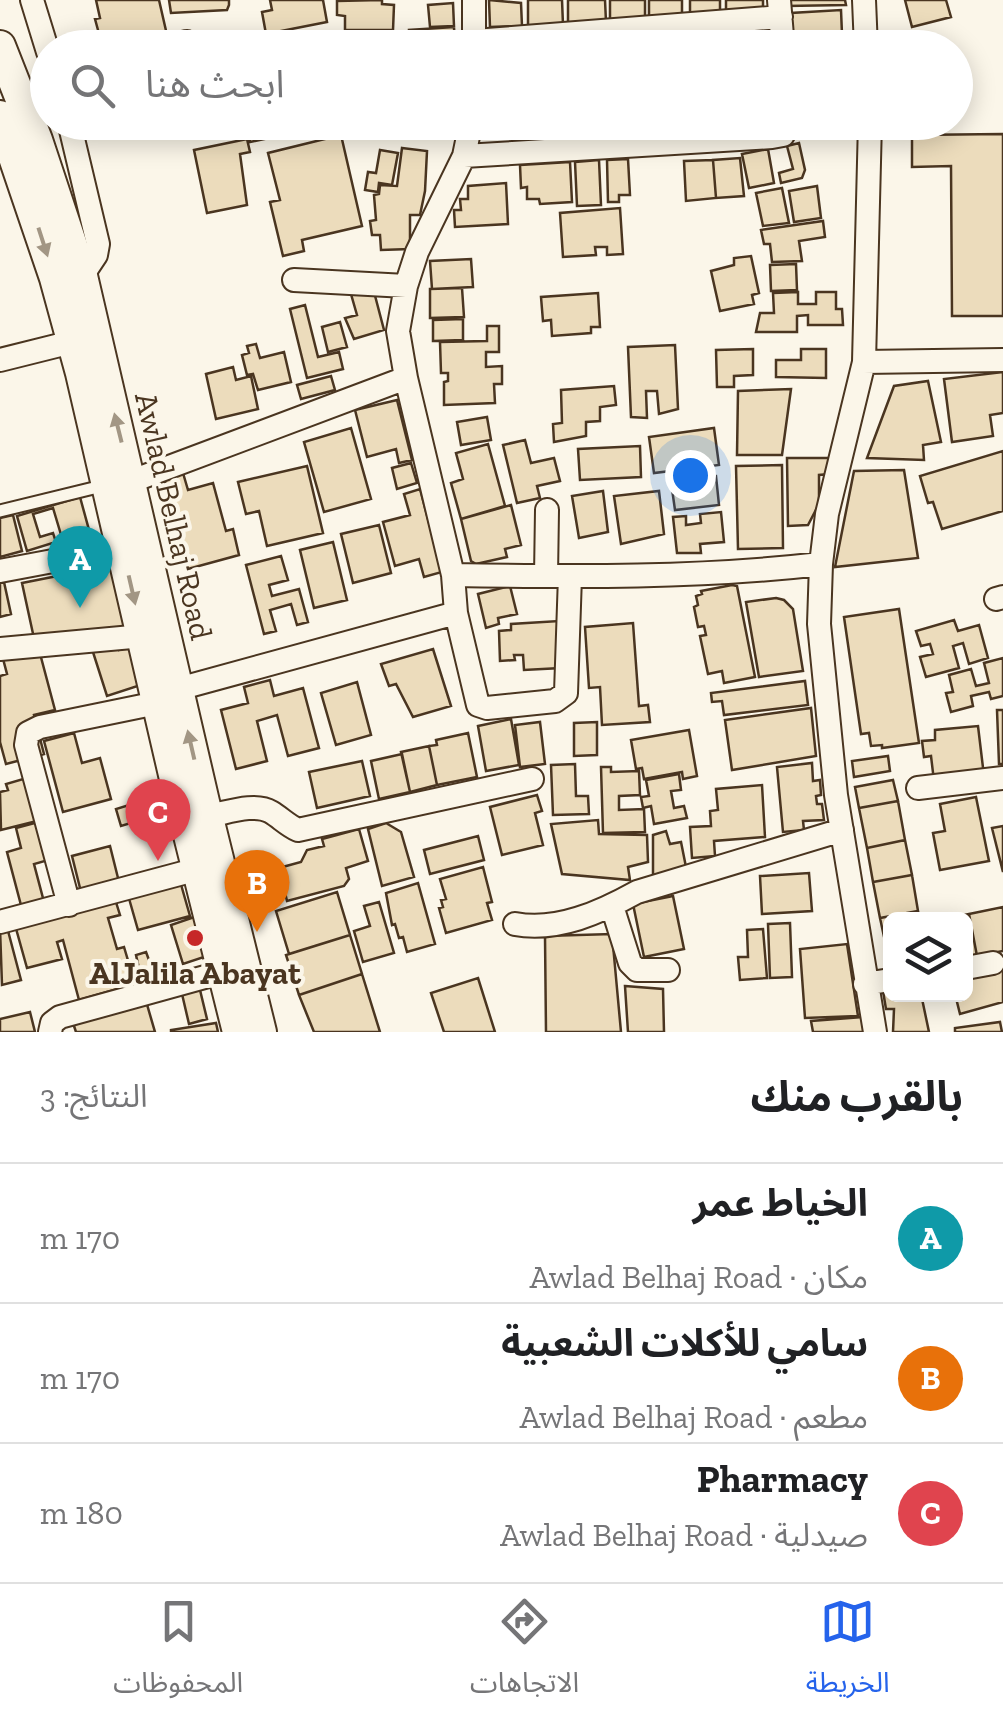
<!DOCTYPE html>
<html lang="ar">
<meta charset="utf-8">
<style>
:root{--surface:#fff;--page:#f6f6f6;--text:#202124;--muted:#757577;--line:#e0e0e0;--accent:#2563eb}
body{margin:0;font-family:"Zilla Slab","Noto Sans Arabic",serif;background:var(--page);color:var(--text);direction:rtl}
.controls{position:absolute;right:30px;bottom:30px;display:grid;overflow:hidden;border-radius:15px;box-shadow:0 5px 25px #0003}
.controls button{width:90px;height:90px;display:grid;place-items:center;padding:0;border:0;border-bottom:2px solid var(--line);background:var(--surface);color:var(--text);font:50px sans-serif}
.you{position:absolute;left:690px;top:475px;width:35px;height:35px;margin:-25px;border:8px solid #fff;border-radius:50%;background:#1a73e8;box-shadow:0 0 0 15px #1a73e833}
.badge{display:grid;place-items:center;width:65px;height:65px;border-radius:50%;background:var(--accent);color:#fff;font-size:32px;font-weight:700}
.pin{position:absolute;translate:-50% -82px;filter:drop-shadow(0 2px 5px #0008)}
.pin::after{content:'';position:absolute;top:52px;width:35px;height:30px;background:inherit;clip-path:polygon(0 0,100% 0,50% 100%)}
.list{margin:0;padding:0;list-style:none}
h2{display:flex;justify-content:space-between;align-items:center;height:130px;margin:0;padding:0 40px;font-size:42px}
h2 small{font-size:32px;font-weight:400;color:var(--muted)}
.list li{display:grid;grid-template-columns:65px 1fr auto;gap:30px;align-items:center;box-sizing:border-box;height:140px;padding:0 40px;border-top:2px solid var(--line)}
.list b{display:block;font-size:38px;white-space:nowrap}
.list p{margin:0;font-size:32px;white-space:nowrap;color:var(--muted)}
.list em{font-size:32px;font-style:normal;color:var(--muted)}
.icon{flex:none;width:55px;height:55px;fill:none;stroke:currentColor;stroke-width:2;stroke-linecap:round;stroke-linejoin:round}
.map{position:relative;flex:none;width:1003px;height:1032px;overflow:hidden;direction:ltr}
.search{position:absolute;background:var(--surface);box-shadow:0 5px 25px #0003;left:30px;right:30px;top:30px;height:110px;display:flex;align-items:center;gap:25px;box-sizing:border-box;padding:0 35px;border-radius:55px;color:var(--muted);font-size:38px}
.sheet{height:550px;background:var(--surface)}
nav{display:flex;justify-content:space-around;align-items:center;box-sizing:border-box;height:140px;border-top:2px solid var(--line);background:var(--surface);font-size:28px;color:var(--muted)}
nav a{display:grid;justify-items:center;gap:5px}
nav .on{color:var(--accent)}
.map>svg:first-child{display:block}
.building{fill:#ecdcbc;stroke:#4a3520;stroke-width:2.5}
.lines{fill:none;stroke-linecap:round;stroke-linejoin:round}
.lane-casing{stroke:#4a3520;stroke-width:15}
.street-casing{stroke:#4a3520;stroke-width:26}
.secondary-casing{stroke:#4a3520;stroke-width:34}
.lane{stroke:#fbf6e9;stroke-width:11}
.street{stroke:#fbf6e9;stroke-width:22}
.secondary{stroke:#fbf6e9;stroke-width:30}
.oneway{fill:#a29684}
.poi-dot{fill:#c62828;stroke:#fbf6e9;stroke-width:4}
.labels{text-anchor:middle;stroke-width:8;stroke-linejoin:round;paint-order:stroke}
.street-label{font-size:32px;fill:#4a3520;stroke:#fbf6e9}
.poi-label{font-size:32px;font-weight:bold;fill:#4a3520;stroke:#fbf6e9}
</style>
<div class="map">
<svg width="1003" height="1032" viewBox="0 0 1003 1032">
<rect width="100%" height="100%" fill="#fbf6e9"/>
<path class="building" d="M96 0H159L167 35 111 48H76L74 36 98 30 95 19 100 18Z
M169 0H229V5L227 10 171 13Z
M270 0H323L327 22 266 34 262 12 272 10Z
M382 0V4L394 5 393 30H345V16L337 15V1Z
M489 0 521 3 522 26 490 27Z
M528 0H562L563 25 528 26Z
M568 0H605L606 22 568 23Z
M610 0H645V21H610Z
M649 0H682V19L649 20Z
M690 0H720V16H690Z
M726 0H763V13L726 14Z
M786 0H845L846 5 786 6Z
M905 0H946L951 17 912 27Z
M453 3 454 26 430 27 428 5Z
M841 10 842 34H850L851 46 794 48 791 13Z
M454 27 455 48H410L409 30Z
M736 27 737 48H699L698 29Z
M775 27 776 48H740L738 30Z
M696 29 697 48H661V31Z
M658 32V48H622L621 33Z
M589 35H618V48H588Z
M327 38 329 48H284V46Z
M341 40 401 43 402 48H343Z
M174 122H226L229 135 212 138 210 130 176 136Z
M246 122H286L288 134 250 142Z
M551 122H583V130H551Z
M585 122H621V132L585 134Z
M623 122H661V129L624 131Z
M1003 134V316H952L951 166 912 167V135Z
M341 135 362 226 302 240 304 251 283 256 270 202 280 200 268 153Z
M247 139 250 152 240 154 247 205 207 213 194 150Z
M799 143 805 170 802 178 781 183 779 173 793 169 787 146Z
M402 148 427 151 425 191 420 215H410V249L381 250 380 235H372L370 221 376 220 374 195 379 194 380 185 397 186Z
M768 149 774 183 749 188 742 154Z
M380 150 398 153 392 185 379 183 378 192 365 190 368 172 376 173Z
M740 158 744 196 716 198 713 160Z
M628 159 630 195H619V202H608L607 160Z
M599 160 601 205 577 206 575 162Z
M713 160 716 198 686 201 684 161Z
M570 162 572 202 540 204 539 199H527V187L521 188 520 165Z
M506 183 508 224 455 227 454 210H461L460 199H468V186Z
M817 186 821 218 794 222 789 191Z
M782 188 789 223 763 226 756 193Z
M620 208 623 254 607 255V247H595L596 255 563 257 560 213Z
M823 221 825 237 799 241 802 261 772 262 770 244H764L761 230Z
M751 256 759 293 752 295 754 304 720 311 711 271 734 265V258Z
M471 259 473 287 432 289 430 261Z
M796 264 797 290 771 291 770 265Z
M373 288 384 330 354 339 345 318 357 315 351 294Z
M462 288 464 317 430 318V289Z
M798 292V304H816V292H836V309H842L843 325H808V315L797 316V332H756L760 313H774L773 293Z
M598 293 600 327H591V333L552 336 551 320 543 321 541 297Z
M305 305 318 357 339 352 343 369 307 378 290 309Z
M463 319V340L433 341V320Z
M340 322 347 347 328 352 322 327Z
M487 326H499V352H486V367L502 366V384H494L495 403 444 405V382L448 381V373H441L440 342 487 341Z
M256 344 260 358 284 352 291 382 258 390 253 374 247 375 242 355 249 353 247 346Z
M675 345 678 409 659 414 657 391H646L647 418 631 417 628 347Z
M753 349V375L734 376V387H717L716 350Z
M801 349H826V378L776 377V360H801Z
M233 367 236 380 251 376 258 409 216 419 206 374Z
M1003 372V413L990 415 993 436 952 442 944 379Z
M331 376 335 390 301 399 297 385Z
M928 381 941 442 923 445 924 460 867 458 894 386Z
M614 386 616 405 600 407V421L586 422V436L554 442 553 424 562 423 561 390Z
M791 389 782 455H737L738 391Z
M397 400 412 460 399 463 396 449 367 457 355 410Z
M487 417 491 440 461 445 457 422Z
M351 428 371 499 324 512 304 442Z
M714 428 719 465 654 473 649 437Z
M525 440 531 463 554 458 560 481 537 486 540 498 517 503 503 445Z
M488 444 505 506 461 519 451 483 463 479 456 453Z
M640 446 641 477 580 480 578 449Z
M1003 451V511L942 529 933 502 928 503 920 476Z
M787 458H830V474L819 475V504L808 525 788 526Z
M411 463 417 483 397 489 392 468Z
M782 465 783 548 738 549 736 466Z
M307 466 323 533 267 546 259 511 246 514 238 482Z
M904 470 918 558 835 567 854 471Z
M699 472 700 477 716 476 719 505 675 510 671 482 686 481 685 474Z
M183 473 188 490 213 483 226 531 233 529 239 555 188 569 164 478Z
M420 489 442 572 424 577 419 559 395 566 383 522 410 515 404 494Z
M603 491 608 532 579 538 572 496Z
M659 491 664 534 621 544 614 496Z
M80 497 89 530 62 538 53 508 33 514 40 537 53 533 56 542 27 551 17 516Z
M511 505 521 545 505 549 507 557 476 564 471 561 461 519Z
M721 512 724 542 700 544 701 553H677L673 517 686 516V525L701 523 700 514Z
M13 515 22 551 0 557V518Z
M379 525 391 573 353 583 341 534Z
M333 542 347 600 314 608 300 550Z
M281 556 288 580 269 585 272 596 299 589 308 622 297 625 291 604 270 610 276 631 264 634 246 565Z
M123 563 140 634 35 643 22 583Z
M4 582 11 614 0 617V583Z
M732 585 737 586 755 677 724 683 722 671 708 674 700 636 706 635 704 626 698 627 694 607 698 605 696 596 702 594 701 591Z
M510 586 517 614 498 618 499 624 486 628 478 594Z
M776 598 784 600 793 609 803 671 759 677 746 602Z
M899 609 919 743 882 748V745L871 746 869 733 861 734 844 617Z
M954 620 958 631 979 625 988 658 969 664 963 643 953 646 959 668 926 677 920 657 933 654 930 644 921 646 916 631Z
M559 621 561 668 524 670 523 655H514L515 660 500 661 499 631 511 630V624Z
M633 623 639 706 648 705 650 722 602 725 600 687 589 688 585 627Z
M116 641 119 650 138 644 150 682 107 696 92 649Z
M38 646 55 710 34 715 44 754 6 764 0 742V676L7 674 2 655Z
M433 649 451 706 413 717 396 684 389 686 381 664Z
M1003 658V696L991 699 989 692 971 696 973 706 951 712 946 693 953 692 949 675 971 669 976 686 989 683 984 663Z
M270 680 274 696 303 688 319 748 288 756 277 715 257 721 267 761 236 769 221 710 248 703 244 687Z
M805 681 808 705 724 715 722 701 712 702 711 693Z
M357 682 371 735 336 745 321 693Z
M811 708 816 756 732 770 725 720Z
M997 710H1003V764H999Z
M511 719 519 765 486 771 478 726Z
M540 722 545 764 520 767 515 725Z
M597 722V755L574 756V723Z
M978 726 984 776 934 781 931 756 924 757 922 741 935 740V730Z
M689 730 697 776 683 779 682 772 644 779 642 768 636 769 631 740Z
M74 733 82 763 100 758 111 799 63 812 44 741Z
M468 733 477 777 437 785 429 746 437 745 436 740Z
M429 746 437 785 410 792 401 752Z
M402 754 410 792 379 799 371 761Z
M888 756 890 771 854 777 852 761Z
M362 761 370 796 317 808 309 772Z
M812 763 813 781 820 780 821 795 816 796 817 804H822L824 820 803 821 804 830 783 832 777 767Z
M575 764 576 796H588L589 814 553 815 551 765Z
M601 767H611V772L639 771 640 795 619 796V810L644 809 645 832 603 833Z
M679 774 681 790 671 791 674 808 684 806 687 818 654 824 651 806 643 808 641 797 649 796 646 780Z
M30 777 41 820 1 830 0 792 8 790 6 784Z
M893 780 898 801 859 808 855 787Z
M762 785 765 837 714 841 715 856 692 858 690 827 711 826 710 811 718 810 716 789Z
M537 795 542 811 535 813 543 845 502 855 490 807Z
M155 797 161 814 121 826 116 809Z
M976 797 989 861 940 870 933 833 945 831 940 804Z
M898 801 905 840 867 848 859 808Z
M598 820 599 834 647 835 648 862 628 867 630 880 562 874 551 824Z
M42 821 52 859 34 864 44 902 22 909 7 852 21 848 16 828Z
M386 823 401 832 414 877 382 886 368 829Z
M1003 826V872L992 828Z
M359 829 368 861 346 868 349 879 344 886 287 901 279 868 301 862 307 850 324 846 322 839Z
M666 831 670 844 681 842 686 867 653 876V835Z
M478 836 484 860 430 874 424 850Z
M905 840 912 875 873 882 867 848Z
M110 846 120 886 82 896 72 856Z
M483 867 492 902 487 903 492 920 446 933 439 908 443 907 441 900 446 899 440 879Z
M809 873 812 911 762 914 760 876Z
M912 875 918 911 880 918 873 882Z
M180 881 190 916 138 930 128 895Z
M418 883 435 944 407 952 403 937 399 938 395 924 392 925 386 893Z
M337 892 350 935 289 954 276 911Z
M673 896 684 949 644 957 633 904Z
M115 899 120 915 108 918 117 949 124 947 135 984 79 1000 63 940 57 942 62 959 27 968 15 925Z
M379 902 394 953 363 962 354 931 370 926 364 906Z
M1003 907V951L977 956 969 914Z
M918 911 920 919H890V945L886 946 880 918Z
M206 913 219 952 183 964 171 925Z
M969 914 977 956 966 958V919L954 917Z
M790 923 792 977 770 978 768 924Z
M7 927 21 980 2 985 0 928Z
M763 929 767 978 740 980 738 957H748L747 930Z
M612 934 621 1032H546L545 936Z
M350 935 362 974 299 995 286 955Z
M847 944 858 1016 805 1018 800 949Z
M146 952 156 979 142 982 136 955Z
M1003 963V1002L960 1014 955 994H966V974Z
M362 974 380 1032H314L299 995Z
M478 978 495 1032H444L431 993Z
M625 986 663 989 664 1032H628Z
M200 990 207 1019 189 1024 182 994Z
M890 990V994H921L929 1032H893L894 1009H886L883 991Z
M146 1001 155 1032H76L73 1023Z
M30 1012 35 1032H0V1019Z
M863 1017 866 1032H813L811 1021Z
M1000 1022 1002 1032H955V1028Z
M216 1023 218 1032H171V1030Z"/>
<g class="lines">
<g class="lane-casing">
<path id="lane" d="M0 511 106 485"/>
</g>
<g class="street-casing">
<path id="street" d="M32 0 48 52
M474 0V48
M779 0 783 48
M864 0 866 48
M474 41 781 17
M162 48 187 42
M69 122 98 244 96 255 82 276
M471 122 464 156 417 252 406 286 398 331 406 378 453 575 456 613 478 705 487 708 555 701 566 693 570 576
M870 122 864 362 827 514 821 564 819 624 836 795 875 1032
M464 156 772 137 783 135 789 122
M294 280 406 286
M0 360 72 342
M864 362 1003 360
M132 481 406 378
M0 571 122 548
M453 575C577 577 698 578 821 564
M546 576 547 510
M996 599 1003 597
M0 649 143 636
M178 689 456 613
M918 788 1003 778
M208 816C226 813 255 802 271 812 281 818 287 825 298 830L532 779
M69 905 26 745 28 733 40 727 157 703
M612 906 630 963 637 970H668
M0 922 198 869
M515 924C557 932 601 912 637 892L842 830
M966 968 993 963
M865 984 890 980
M50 1032 52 1023 60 1017 223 972"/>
</g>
<g class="secondary-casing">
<path id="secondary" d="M0 46 37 140 82 276 204 802 261 1032
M0 116 55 278 81 373 175 779 238 1032"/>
</g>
<use href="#lane" class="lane"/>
<use href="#street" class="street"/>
<use href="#secondary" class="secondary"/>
</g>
<defs><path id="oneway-solid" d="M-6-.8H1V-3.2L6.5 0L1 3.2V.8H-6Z" transform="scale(2.5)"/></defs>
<g class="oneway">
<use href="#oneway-solid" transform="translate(43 242) rotate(72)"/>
<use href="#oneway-solid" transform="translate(118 428) rotate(-104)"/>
<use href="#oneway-solid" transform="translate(132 590) rotate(77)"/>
<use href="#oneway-solid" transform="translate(191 745) rotate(-103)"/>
</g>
<circle class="poi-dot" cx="195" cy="938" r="10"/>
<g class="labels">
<g class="street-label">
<text transform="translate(174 516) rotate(77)" y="11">Awlad Belhaj Road</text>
</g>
<g class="poi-label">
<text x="195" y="984">AlJalila Abayat</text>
</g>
</g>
</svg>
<div class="controls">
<button><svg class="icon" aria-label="layers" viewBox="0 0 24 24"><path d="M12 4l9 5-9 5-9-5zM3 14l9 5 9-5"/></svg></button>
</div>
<div class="you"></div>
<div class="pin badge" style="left:80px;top:608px;background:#0f9aa8">A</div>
<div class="pin badge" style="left:257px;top:932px;background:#e8710a">B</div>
<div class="pin badge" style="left:158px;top:861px;background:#e0444e">C</div>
<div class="search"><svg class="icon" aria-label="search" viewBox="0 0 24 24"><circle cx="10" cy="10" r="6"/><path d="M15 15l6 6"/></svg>ابحث هنا</div>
</div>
<section class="sheet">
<h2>بالقرب منك<small>النتائج: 3</small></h2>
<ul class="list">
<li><span class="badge" style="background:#0f9aa8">A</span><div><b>الخياط عمر</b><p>مكان · Awlad Belhaj Road</p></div><em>170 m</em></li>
<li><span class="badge" style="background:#e8710a">B</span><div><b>سامي للأكلات الشعبية</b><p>مطعم · Awlad Belhaj Road</p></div><em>170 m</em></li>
<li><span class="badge" style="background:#e0444e">C</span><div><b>Pharmacy</b><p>صيدلية · Awlad Belhaj Road</p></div><em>180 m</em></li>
</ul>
</section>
<nav>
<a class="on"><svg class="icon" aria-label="map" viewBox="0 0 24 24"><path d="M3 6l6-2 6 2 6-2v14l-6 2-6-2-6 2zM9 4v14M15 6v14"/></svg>الخريطة</a>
<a><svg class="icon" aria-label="directions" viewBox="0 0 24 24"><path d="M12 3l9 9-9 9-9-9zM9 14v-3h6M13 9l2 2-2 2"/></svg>الاتجاهات</a>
<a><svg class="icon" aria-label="saved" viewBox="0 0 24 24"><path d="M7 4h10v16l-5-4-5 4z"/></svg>المحفوظات</a>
</nav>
